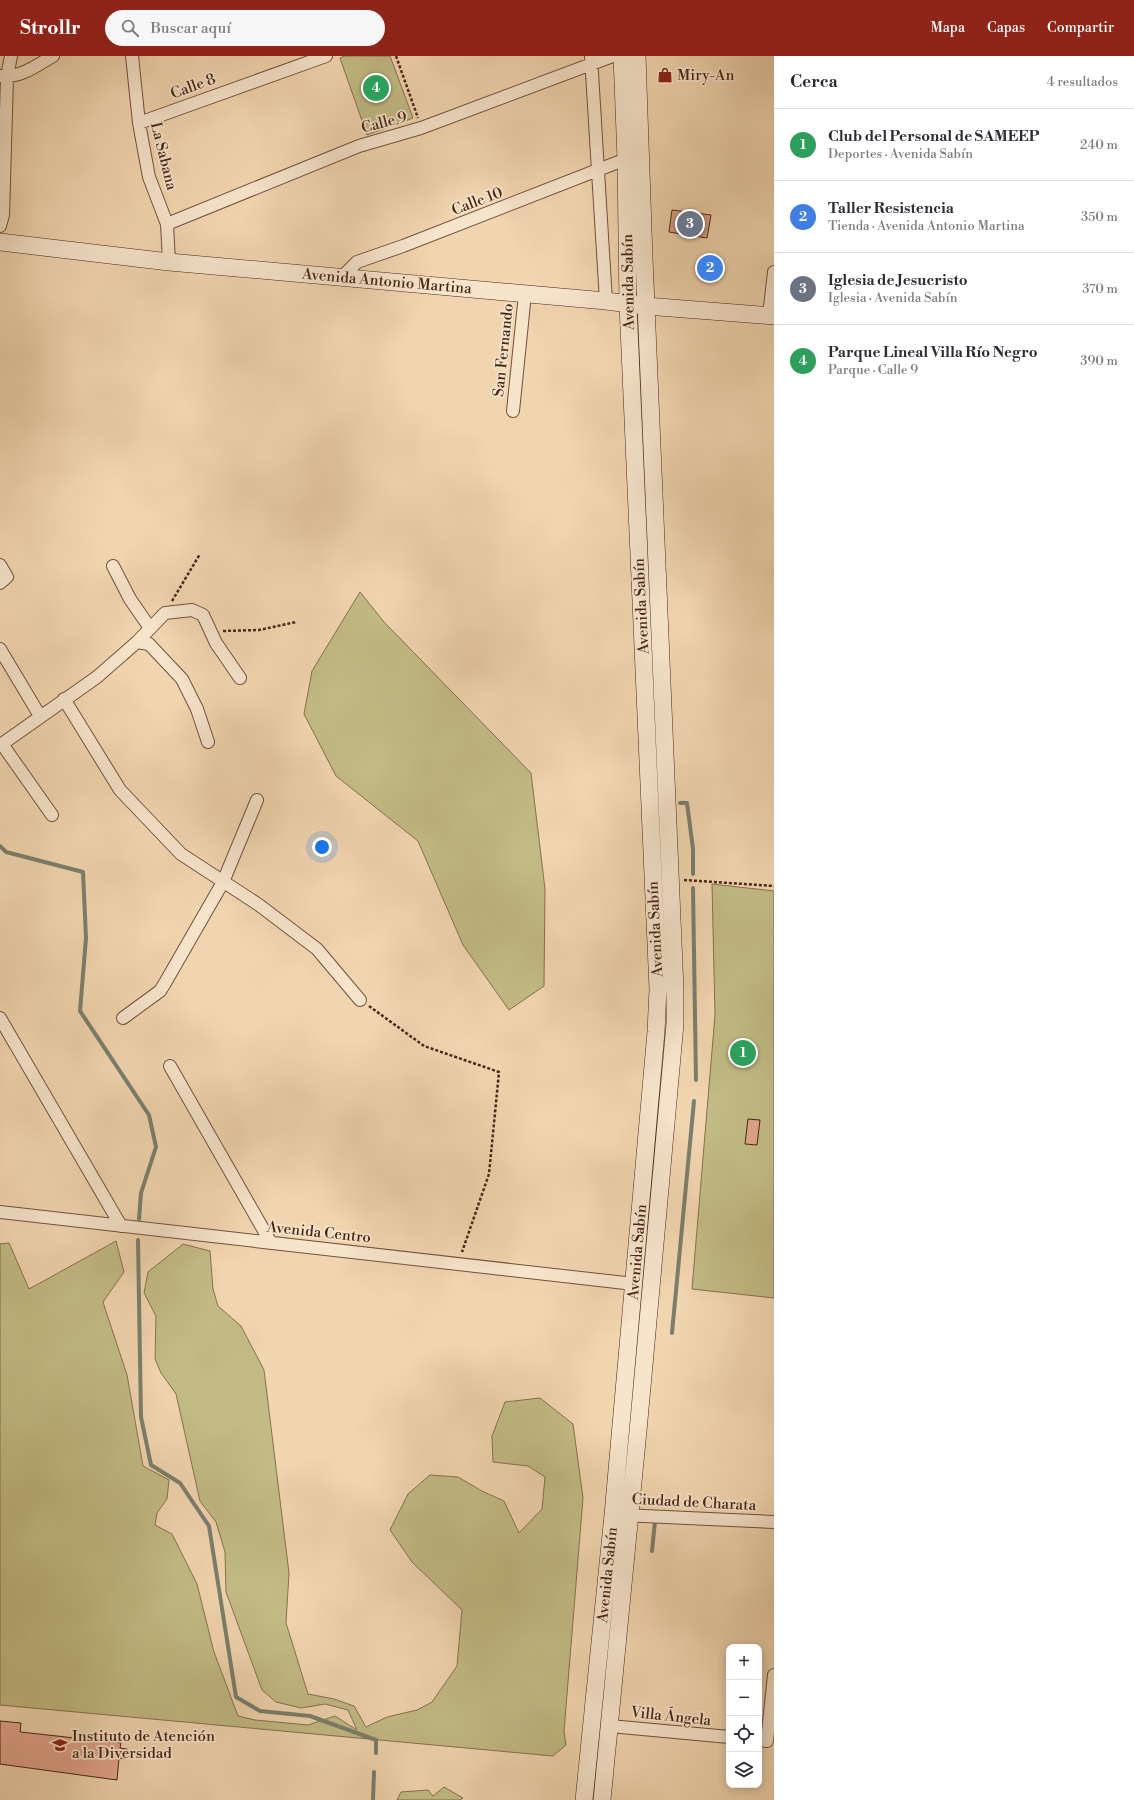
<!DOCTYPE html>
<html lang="es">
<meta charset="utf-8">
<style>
:root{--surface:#fff;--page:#f7f7f7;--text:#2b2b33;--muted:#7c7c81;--line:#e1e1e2;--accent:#8f2418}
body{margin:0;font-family:"Libre Bodoni",serif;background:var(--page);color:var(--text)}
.controls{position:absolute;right:12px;bottom:12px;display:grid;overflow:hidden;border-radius:8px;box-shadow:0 2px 10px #0003}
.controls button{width:36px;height:36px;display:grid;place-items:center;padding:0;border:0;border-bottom:1px solid var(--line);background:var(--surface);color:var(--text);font:20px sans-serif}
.you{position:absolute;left:322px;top:791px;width:14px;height:14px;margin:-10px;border:3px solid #fff;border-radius:50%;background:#1a73e8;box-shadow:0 0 0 6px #1a73e833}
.badge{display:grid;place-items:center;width:26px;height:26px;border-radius:50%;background:var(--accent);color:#fff;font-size:13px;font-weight:700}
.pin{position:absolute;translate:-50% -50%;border:2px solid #fff;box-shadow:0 1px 4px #0006}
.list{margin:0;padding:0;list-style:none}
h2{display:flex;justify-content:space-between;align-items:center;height:52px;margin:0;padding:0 16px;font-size:17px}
h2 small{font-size:13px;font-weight:400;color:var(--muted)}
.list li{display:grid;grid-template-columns:26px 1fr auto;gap:12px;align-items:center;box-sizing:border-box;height:72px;padding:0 16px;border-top:1px solid var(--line)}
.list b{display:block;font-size:15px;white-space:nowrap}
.list p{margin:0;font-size:13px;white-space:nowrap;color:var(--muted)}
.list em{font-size:13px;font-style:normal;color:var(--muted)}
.icon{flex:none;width:22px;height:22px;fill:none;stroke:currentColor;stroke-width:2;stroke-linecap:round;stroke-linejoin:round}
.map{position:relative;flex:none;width:774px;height:1744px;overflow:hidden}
header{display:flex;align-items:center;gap:24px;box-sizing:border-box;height:56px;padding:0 20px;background:var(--accent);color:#fff}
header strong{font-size:19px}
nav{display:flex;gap:22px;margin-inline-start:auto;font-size:14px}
.search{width:280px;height:36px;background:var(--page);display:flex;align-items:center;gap:10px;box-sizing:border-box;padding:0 14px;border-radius:22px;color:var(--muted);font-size:15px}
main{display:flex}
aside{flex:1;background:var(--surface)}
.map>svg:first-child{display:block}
.green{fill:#c2bb85;stroke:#85714e}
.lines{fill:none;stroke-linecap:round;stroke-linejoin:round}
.stream{stroke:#7a7f6d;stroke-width:4}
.building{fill:#e0a58c;stroke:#482718}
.street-casing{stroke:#72523e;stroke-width:14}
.secondary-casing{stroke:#482718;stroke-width:18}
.path{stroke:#482718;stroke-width:2.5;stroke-dasharray:3 2;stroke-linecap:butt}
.street{stroke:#f6e4cb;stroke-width:12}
.secondary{stroke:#f6e4cb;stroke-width:17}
.labels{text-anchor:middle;stroke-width:3.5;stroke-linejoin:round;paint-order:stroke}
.poi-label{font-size:15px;fill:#482718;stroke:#f6e4cb;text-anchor:start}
.street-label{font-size:15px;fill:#482718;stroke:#f6e4cb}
</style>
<header>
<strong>Strollr</strong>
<div class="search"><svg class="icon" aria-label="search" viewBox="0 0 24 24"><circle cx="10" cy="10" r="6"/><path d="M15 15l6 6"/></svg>Buscar aquí</div>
<nav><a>Mapa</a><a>Capas</a><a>Compartir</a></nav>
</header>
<main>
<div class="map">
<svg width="774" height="1744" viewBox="0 0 774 1744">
<rect width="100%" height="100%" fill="#f1d5af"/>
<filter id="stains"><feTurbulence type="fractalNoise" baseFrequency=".005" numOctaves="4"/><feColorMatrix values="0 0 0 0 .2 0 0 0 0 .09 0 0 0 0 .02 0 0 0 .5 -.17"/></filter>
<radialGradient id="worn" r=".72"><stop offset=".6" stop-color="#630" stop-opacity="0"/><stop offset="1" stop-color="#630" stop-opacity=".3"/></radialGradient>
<path class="green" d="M345 0H390L413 62 367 79 340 2Z
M360 536 384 566 531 717 545 833 544 930 509 954 463 889 418 785 336 720 304 658 312 615Z
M712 828 774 835V1242L692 1233 715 959Z
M116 1185 124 1216 103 1246 127 1319 143 1410 169 1424 167 1443 157 1457 155 1469 172 1478 197 1528 214 1596 238 1660 255 1664 308 1669 335 1660 357 1674 348 1654 325 1648 301 1652 276 1646 262 1634 226 1536 225 1496 216 1466 200 1445 176 1338 161 1317 155 1303 156 1260 144 1237 148 1216 183 1188 210 1195 213 1233 218 1250 241 1270 264 1314 289 1517 286 1567 308 1638 334 1643 354 1650 366 1671 387 1661 417 1654 432 1646 457 1610 462 1554 412 1506 390 1474 408 1438 430 1419 458 1421 482 1435 504 1445 519 1477 542 1453 545 1421 528 1410 493 1406 492 1380 505 1346 540 1342 573 1368 583 1442 564 1675 566 1689 553 1700 0 1649V1188L9 1187 29 1233Z
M444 1731 463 1742 460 1744H397L401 1736 428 1734 433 1740Z"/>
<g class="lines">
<path class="stream" d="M680 747H687L693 793V818
M0 790 6 796 83 816 86 882 80 955 149 1059 156 1091 141 1137 139 1163
M693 832 696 1024
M138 1184 141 1361 151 1409 180 1427 209 1470 236 1641 260 1655 310 1660 376 1684V1697
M672 1277 694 1045
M652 1495 655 1465
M373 1744 374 1716"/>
</g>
<path class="building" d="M672 154 711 159 707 182 669 176Z
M748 1063 760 1064 757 1089 745 1088Z
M0 1665 21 1667 20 1676 121 1687 120 1692 127 1693 126 1703 119 1702 117 1724 0 1708Z"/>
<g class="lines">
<g class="street-casing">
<path id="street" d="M132 0 139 67 149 121 167 168 169 206
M591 1 606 245
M1 20C21 22 37 9 53 0
M139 67 326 0
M167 168 359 90 421 72 613 0
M0 170 3 159 7 21 11 0
M343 220 357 206 403 190 626 103
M769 260 774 216
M513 355 525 238
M0 509 7 521 0 527
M113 510 130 543 150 572
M137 586 149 588 182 623 197 653 208 686
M0 593 40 660
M64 643 120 734 181 798 259 849 317 893 360 944
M52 759 2 688 97 621 137 586 165 557 192 554 203 559 216 587 240 622
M0 962 121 1170
M123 962 160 935 165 927 223 826 257 744
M170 1010 271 1187
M0 1156 634 1228
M622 1459 774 1466
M610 1670 729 1681
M759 1684 767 1685 774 1619"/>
</g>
<g class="secondary-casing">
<path id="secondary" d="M0 186 169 206 606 245 646 250 774 260
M584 1744 613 1459 656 976 658 933 628 248 626 103 622 0
M602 1744 638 1375 675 968V934L644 202 637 0"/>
</g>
<path class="path" d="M396 0 418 62
M172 545 200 498
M223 575 259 574 296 566
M684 824 774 830
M369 950 424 990 499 1016 489 1118 462 1196"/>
<use href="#street" class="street"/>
<use href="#secondary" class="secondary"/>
</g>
<defs>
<g id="shop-bare" transform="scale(1.2)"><path d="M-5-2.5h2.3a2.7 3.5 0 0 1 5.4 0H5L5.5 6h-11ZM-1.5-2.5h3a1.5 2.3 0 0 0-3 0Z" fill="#8f2418" stroke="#f6e4cb" stroke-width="2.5" paint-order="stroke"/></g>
<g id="school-bare" transform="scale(1.2)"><path d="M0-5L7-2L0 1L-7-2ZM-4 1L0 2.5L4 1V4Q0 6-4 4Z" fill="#8f2418" stroke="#f6e4cb" stroke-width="2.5" paint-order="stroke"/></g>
</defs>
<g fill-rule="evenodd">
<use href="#shop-bare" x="665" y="19"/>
<use href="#school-bare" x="60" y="1689"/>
</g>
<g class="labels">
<g class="poi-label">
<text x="677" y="24">Miry-An</text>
<text x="72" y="1685">Instituto de Atención<tspan x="72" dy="17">a la Diversidad</tspan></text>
</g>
<g class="street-label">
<text transform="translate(193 30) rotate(-20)" y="5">Calle 8</text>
<text transform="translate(384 66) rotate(-15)" y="5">Calle 9</text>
<text transform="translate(164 100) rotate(76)" y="5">La Sabana</text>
<text transform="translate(477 145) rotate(-21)" y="5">Calle 10</text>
<text transform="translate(387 225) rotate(5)" y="5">Avenida Antonio Martina</text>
<text transform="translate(628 226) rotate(-91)" y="5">Avenida Sabín</text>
<text transform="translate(503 294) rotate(-84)" y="5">San Fernando</text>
<text transform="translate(641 550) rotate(-93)" y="5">Avenida Sabín</text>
<text transform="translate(655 873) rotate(-93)" y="5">Avenida Sabín</text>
<text transform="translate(319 1176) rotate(6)" y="5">Avenida Centro</text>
<text transform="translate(637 1196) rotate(-85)" y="5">Avenida Sabín</text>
<text transform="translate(694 1446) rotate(3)" y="5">Ciudad de Charata</text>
<text transform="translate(607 1519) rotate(-84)" y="5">Avenida Sabín</text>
<text transform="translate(671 1660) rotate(6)" y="5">Villa Ángela</text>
</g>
</g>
<rect width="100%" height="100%" filter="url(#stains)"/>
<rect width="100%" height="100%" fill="url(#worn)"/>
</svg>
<div class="controls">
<button>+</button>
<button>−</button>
<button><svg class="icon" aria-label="locate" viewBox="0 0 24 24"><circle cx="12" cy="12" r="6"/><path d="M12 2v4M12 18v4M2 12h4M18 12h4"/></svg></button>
<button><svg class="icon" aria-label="layers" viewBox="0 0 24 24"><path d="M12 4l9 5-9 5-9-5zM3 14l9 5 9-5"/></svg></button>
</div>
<div class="you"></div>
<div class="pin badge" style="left:743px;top:997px;background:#2e9e5b">1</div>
<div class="pin badge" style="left:710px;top:212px;background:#3f7fe0">2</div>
<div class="pin badge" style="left:690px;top:168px;background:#6b7280">3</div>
<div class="pin badge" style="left:376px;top:32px;background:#2e9e5b">4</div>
</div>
<aside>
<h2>Cerca<small>4 resultados</small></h2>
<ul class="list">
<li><span class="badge" style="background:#2e9e5b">1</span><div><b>Club del Personal de SAMEEP</b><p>Deportes · Avenida Sabín</p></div><em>240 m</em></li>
<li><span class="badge" style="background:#3f7fe0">2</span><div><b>Taller Resistencia</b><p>Tienda · Avenida Antonio Martina</p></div><em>350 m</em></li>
<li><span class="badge" style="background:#6b7280">3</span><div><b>Iglesia de Jesucristo</b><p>Iglesia · Avenida Sabín</p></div><em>370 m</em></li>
<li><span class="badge" style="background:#2e9e5b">4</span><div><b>Parque Lineal Villa Río Negro</b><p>Parque · Calle 9</p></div><em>390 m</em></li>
</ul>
</aside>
</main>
